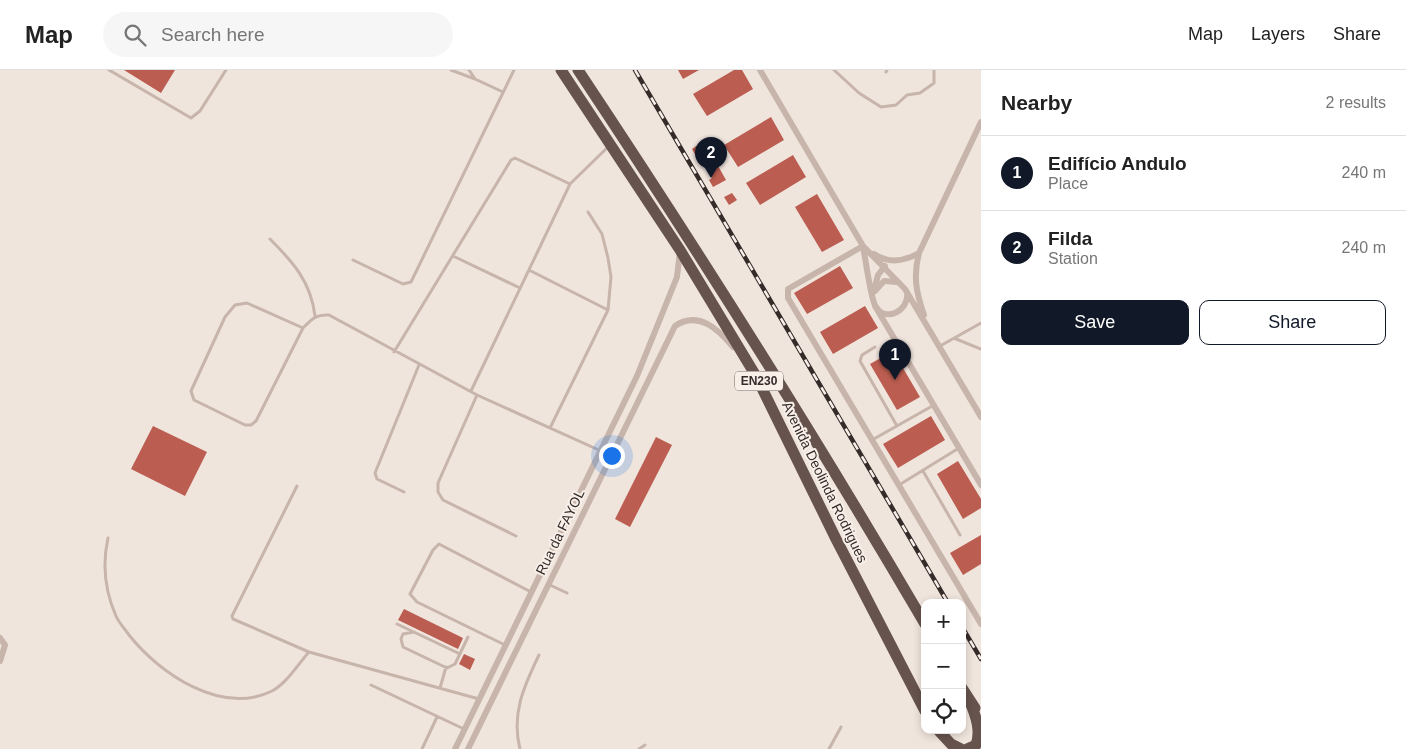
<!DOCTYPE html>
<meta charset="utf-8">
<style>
:root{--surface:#fff;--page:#f6f6f6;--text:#222;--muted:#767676;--line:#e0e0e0;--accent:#111827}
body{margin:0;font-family:Arial,sans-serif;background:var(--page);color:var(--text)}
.controls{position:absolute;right:15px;bottom:15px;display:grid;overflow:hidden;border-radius:10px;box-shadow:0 2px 8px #0003}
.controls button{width:45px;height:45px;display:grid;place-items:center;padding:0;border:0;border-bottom:1px solid var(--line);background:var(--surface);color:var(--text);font:25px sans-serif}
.you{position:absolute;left:611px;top:385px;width:18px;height:18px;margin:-12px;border:4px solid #fff;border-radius:50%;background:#1a73e8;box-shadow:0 0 0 8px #1a73e833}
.badge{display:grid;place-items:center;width:32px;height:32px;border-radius:50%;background:var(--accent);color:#fff;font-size:16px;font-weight:700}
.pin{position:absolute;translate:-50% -41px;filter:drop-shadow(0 1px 2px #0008)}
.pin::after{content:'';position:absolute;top:26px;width:18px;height:15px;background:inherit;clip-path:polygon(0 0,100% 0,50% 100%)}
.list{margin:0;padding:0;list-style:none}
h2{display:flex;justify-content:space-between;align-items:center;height:65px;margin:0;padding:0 20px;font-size:21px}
h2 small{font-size:16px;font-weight:400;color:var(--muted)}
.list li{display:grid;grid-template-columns:32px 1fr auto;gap:15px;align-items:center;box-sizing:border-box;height:75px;padding:0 20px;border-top:1px solid var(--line)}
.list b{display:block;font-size:19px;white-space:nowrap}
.list p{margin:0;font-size:16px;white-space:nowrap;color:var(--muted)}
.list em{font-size:16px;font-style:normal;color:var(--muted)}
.actions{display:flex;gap:10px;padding:15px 20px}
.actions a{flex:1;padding:11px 0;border:1px solid var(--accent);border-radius:10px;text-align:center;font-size:18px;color:var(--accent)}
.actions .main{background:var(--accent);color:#fff}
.icon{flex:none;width:28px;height:28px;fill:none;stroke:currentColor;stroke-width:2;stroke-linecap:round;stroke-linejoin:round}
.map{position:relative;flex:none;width:981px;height:679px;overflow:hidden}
header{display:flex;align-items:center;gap:30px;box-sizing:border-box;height:70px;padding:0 25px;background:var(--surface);border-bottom:1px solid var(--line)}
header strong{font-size:24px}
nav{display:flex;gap:28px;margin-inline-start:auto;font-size:18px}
.search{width:350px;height:45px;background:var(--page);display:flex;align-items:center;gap:12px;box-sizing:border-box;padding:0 18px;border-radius:28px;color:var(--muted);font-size:19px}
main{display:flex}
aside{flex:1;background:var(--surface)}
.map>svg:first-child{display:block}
.building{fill:#bb5d50}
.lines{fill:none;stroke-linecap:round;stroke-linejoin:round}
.service{stroke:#c7b4aa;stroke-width:3}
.minor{stroke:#c7b4aa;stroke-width:6}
.trunk{stroke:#66534e;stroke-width:11}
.rail-casing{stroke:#352b29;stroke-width:4.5}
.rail{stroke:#f8efe9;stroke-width:2.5;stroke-dasharray:8;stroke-linecap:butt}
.labels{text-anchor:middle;stroke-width:4;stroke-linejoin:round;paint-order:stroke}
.shield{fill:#f8efe9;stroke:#706663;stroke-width:1}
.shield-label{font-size:12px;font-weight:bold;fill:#352b29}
.street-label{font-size:14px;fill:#352b29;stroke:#f8efe9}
</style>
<header>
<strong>Map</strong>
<div class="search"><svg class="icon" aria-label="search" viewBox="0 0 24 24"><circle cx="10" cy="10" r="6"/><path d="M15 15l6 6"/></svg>Search here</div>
<nav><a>Map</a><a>Layers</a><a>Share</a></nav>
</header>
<main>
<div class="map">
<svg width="981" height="679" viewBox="0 0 981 679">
<rect width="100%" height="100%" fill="#f0e5dd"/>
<path class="building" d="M124 0H175L161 23Z
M678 0H699L683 9Z
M734 0H742L753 19 707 46 693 24Z
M771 47 784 70 738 97 724 75Z
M699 74 709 91 701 95 692 79Z
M793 85 806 107 760 135 746 113Z
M717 94 726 110 713 117 709 110 712 108 707 99Z
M732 123 737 130 729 135 724 127Z
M817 124 844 170 822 182 795 137Z
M840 196 853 218 807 244 794 223Z
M865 236 878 258 833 284 820 262Z
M893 281 920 327 897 340 870 294Z
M931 346 945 370 898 398 883 374Z
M153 356 207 382 185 426 131 399Z
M656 367 672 375 630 457 615 449Z
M958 391 981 429V438L963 449 937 404Z
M981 465V494L963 505 950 483Z
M404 539 463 568 458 579 398 550Z
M464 584 475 589 470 600 459 594Z"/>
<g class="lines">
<path class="service" d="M109 0 191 48 200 41 226 0
M451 0 475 9
M469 0 475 9 503 22
M834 0 859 23 881 37 896 35 907 25 920 23 934 13V0
M886 2 887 0
M270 169C293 192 311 212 315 246
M453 186 520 218
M353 190 403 214 411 212 514 0
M529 200 608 240
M303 258 247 233 235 235 225 247 191 321 194 330 245 355H251L256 351 303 258C312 249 316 244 329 245L477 325 601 381
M956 269 981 279
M940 276 981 253
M875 277 862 285 860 291 897 356
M394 282 511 90 515 88 570 114
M471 321 570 114 609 76
M477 325 438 413V422L443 430 516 466
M550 358 608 240 611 207 608 188 602 164 588 142
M872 370 934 335
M923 401 960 465
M899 415 959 378
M297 416 232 546 233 549 309 582 479 629
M404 422 377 409 375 403 419 295
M108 468C102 495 105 521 116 546 119 553 125 559 129 565 159 603 221 646 272 621 287 613 298 594 309 582
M550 515 567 523
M397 554 460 584
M414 562 403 564 401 569 403 577 447 598 455 594 468 567
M505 575 417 532 410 524 433 480 439 474 531 522
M371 615 464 659
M440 618 446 597
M422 679 437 647
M520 679C511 644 524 616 539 585
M639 679 645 675
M829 679 841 657"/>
<path class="minor" d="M760 0 863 176 905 219 981 347
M863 176 788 219V228L981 554
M863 177C866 190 870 225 875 235 884 254 910 241 907 222
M874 184C889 194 905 191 919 183
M874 220 878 205 885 196
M875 221 884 211 897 212
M875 236 981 415
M924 245C916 222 913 206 919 183L981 52
M0 568 5 575 0 591
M455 679 637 306 677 207 680 181
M468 679 675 256C699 240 719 260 733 277"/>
<path class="trunk" d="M561 0 680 180 756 306 836 469 925 641
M578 0C699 182 815 366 925 554
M962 618 975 638
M938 660 951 674 961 679
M967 679 976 675C981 661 976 646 970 632"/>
<g class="rail-casing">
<path id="rail" d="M635 0 948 533
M962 557 981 589"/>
</g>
<use href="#rail" class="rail"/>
</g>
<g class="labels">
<rect class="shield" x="735" y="301.5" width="48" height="19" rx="4"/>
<g class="shield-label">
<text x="759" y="315">EN230</text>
</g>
<g class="street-label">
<text transform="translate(825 412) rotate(64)" y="5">Avenida Deolinda Rodrigues</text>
<text transform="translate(560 462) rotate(-64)" y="5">Rua da FAYOL</text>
</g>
</g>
</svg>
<div class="controls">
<button>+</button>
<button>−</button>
<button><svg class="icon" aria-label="locate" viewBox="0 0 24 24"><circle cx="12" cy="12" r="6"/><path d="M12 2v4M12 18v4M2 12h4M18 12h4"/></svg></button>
</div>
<div class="you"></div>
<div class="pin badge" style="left:895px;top:310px">1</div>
<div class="pin badge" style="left:711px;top:108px">2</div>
</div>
<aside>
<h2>Nearby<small>2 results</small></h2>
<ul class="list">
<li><span class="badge">1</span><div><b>Edifício Andulo</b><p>Place</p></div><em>240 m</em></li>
<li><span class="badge">2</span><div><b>Filda</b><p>Station</p></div><em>240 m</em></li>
</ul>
<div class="actions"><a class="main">Save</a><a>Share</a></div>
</aside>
</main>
